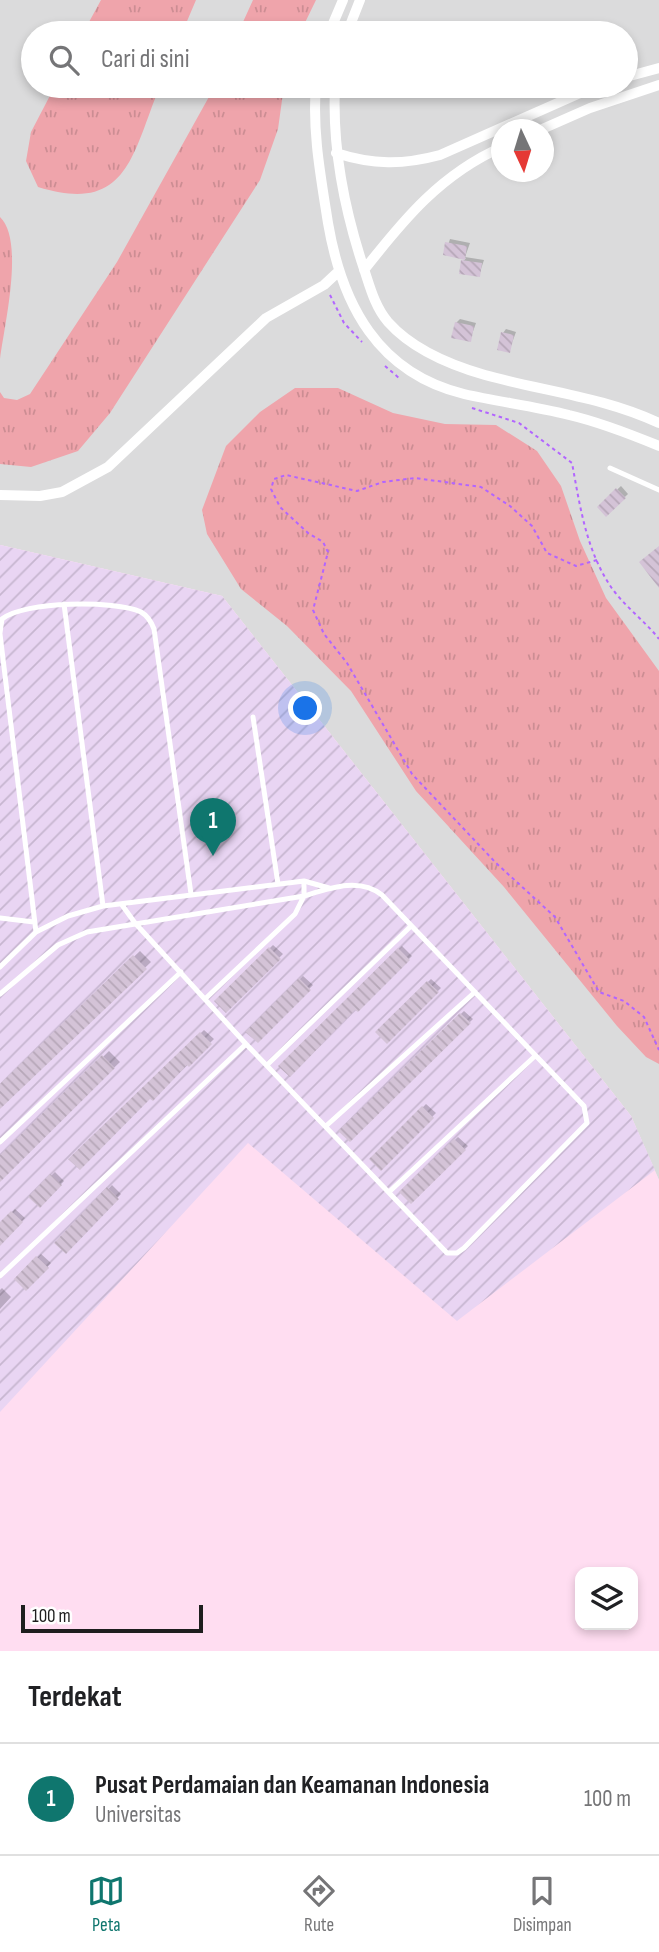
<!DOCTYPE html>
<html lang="id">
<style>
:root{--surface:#fff;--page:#f2f2f2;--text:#202124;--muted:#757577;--line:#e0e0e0;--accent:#0f766e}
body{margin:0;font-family:"Sofia Sans Condensed",sans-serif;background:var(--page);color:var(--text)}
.controls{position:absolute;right:21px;bottom:21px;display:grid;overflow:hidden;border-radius:14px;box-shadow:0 4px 10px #0003}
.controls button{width:63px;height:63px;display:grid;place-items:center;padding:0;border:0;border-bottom:2px solid var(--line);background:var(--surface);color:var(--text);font:35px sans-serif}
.compass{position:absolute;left:491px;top:119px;width:63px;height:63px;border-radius:50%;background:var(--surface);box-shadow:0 4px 10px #0003;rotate:176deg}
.scale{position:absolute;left:21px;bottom:18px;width:182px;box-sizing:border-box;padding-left:7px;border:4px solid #1e1e1e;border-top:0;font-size:19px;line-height:24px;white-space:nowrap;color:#1e1e1e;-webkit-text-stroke:5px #fff;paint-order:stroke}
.you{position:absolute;left:306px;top:709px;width:24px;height:24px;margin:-18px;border:5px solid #fff;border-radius:50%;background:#1a73e8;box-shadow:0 0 0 10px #1a73e833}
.badge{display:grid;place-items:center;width:46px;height:46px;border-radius:50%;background:var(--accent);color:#fff;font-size:23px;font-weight:700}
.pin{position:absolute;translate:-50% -58px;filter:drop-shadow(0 2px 4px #0008)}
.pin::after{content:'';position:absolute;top:37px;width:24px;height:21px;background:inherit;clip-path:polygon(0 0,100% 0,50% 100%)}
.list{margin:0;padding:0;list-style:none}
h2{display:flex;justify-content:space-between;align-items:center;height:91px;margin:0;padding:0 28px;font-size:30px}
h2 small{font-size:23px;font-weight:400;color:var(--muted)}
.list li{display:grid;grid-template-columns:46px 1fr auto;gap:21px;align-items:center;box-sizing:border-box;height:112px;padding:0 28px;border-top:2px solid var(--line)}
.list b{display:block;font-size:26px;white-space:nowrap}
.list p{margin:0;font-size:23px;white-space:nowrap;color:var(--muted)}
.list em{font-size:23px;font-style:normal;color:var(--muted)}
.icon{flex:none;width:38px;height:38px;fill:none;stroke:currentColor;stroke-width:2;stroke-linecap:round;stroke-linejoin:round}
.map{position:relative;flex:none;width:659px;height:1651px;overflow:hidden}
.search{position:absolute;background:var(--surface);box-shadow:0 4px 10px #0003;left:21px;right:21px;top:21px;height:77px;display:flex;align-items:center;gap:18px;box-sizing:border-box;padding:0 24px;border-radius:38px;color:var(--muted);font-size:26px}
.sheet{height:203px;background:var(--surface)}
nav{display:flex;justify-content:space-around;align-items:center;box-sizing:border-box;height:98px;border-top:2px solid var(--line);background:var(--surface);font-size:19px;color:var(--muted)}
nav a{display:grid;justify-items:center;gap:4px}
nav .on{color:var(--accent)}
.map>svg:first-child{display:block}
.residential{fill:#dbdbdc;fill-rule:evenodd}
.education{fill:#ffddf1;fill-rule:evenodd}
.military{fill:url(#military-furrows)}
.grass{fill:url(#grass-tufts)}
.shadow{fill:#0003}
.building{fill:url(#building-back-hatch)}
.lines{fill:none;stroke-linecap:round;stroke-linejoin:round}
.path{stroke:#b265ff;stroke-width:2;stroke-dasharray:3.5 3.5;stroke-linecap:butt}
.service{stroke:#fff;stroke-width:5}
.minor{stroke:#fff;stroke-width:10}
</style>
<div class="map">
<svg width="659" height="1651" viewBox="0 0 659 1651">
<defs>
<pattern id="military-furrows" width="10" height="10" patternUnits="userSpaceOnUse" patternTransform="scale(1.75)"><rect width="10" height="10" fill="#e9d5f3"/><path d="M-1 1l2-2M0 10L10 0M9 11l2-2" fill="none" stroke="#c7b6d0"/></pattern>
<pattern id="grass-tufts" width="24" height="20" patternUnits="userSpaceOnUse" patternTransform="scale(1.75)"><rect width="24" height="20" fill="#efa4ab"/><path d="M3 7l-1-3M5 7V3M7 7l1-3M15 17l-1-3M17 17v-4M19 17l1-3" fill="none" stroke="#cc8d93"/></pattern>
<pattern id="building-back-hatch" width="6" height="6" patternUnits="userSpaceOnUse" patternTransform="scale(1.75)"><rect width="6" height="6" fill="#d4c3d7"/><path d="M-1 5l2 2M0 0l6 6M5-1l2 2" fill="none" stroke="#b6a7b8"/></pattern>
</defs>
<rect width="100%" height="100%" fill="#f0e3ef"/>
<path class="residential" d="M0 0H659V1180L631 1116 222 596 0 545ZM33 33H626V86H33ZM502 130H544V172H502Z"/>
<path class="education" d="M0 545 222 596 631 1116 659 1180V1651H0ZM580 1572H633V1625H580Z"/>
<path class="military" d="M0 545 222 596 631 1116 655 1170 457 1321 248 1143 0 1412Z"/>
<path class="grass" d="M101 0H196L182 33H83Z
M253 0H316L300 33H238Z
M55 86H160C132 154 128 215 38 187L26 161 31 132Z
M215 86H284L278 129 260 180 110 413 78 451 31 467 0 464V392L4 398 17 400 30 394 117 262Z
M0 217C25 241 4 326 0 359Z
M295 388H338L393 413 445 424 496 425 537 451 561 486 580 541 606 598 659 671V1064L646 1057 617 1026 504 887 416 791 351 691 287 626 241 589 207 534 202 510 226 446 260 412Z"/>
<path class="shadow" d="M450 239 470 243 465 257 484 260 479 275 463 261 466 258 445 254Z
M460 319 476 323 470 340 456 323Z
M506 329 516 332 509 351 503 333Z
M621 486 628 494 606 515 599 507Z
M273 945 283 954 226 1010 216 1001Z
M402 946 412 956 357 1010 355 1008 280 1066Z
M140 951 151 962 0 1106V1085Z
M303 976 313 985 258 1041 248 1032Z
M431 979 441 988 387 1041 377 1032Z
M464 1011 473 1019 350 1140 340 1131Z
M204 1030 214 1039 153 1099 150 1096 71 1159Z
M109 1051 120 1062 0 1177V1159Z
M426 1104 436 1113 381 1168 372 1159Z
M458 1137 468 1146 411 1201 401 1192Z
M55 1172 64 1181 40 1206 30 1197Z
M112 1185 121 1194 66 1252 56 1243Z
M15 1209 25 1218 0 1243V1224Z
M41 1254 51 1263 26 1289 16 1279Z
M2 1288 11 1297 0 1309V1290Z"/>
<path class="building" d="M445 242 467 246 465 260 443 255Z
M461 260 482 263 480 277 459 274Z
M455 322 474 326 471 342 451 338Z
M501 332 514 335 510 353 497 350Z
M616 488 626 498 606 517 597 507Z
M659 546V588L639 562Z
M269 947 281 959 226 1013 214 1001Z
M398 948 410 960 358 1012 355 1010 290 1077 278 1066Z
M133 955 147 969 0 1109V1084Z
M299 978 311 990 258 1043 245 1032Z
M427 981 439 992 387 1044 375 1032Z
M460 1013 471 1023 350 1142 338 1131Z
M200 1032 212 1044 189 1067 187 1065 153 1101 150 1099 80 1170 68 1159Z
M102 1055 115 1068 0 1182V1155Z
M422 1106 434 1118 381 1171 369 1159Z
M454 1139 466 1150 411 1204 399 1192Z
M50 1174 62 1185 40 1208 28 1197Z
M107 1187 119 1199 66 1254 54 1243Z
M11 1211 23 1222 0 1246V1222Z
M36 1256 49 1268 26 1291 14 1279Z"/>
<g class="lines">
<path class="path" d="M330 295 344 323 362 342
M385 366 399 378
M472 408 519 423 572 463C580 506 586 550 611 587 624 606 645 621 659 639
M597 560 576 566 547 553 532 526 510 506 481 487 415 478 383 482 357 491 286 475 274 479 271 489 280 507 308 533 323 542 328 552 313 610 324 634 347 663 412 774 496 863 555 917 599 992 624 1001 644 1017 659 1050"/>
<path class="service" d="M610 468 659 490
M64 604 103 906
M0 633 2 619C24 601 115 600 141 612 148 616 151 621 154 629L191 894
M0 634 36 932
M253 717 278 884
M0 918 34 922
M0 967 36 932 68 916 103 906 304 881 329 888
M0 994 58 945 87 932 304 896C330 888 359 877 382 895L584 1106 587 1123 464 1248 457 1253H447L246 1044 135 923 122 905
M205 999 295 914 304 896V881
M268 1064 410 927
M326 1126 475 992
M0 1142 181 972
M389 1192 534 1057
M0 1276 246 1044"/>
<path class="minor" d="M329 33 343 0
M347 33 360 0
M626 77 659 68
M316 86C312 131 321 178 328 223 342 305 378 373 464 394 499 402 534 406 569 415 599 422 630 434 659 446
M335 86C332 149 344 209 364 269 370 287 375 307 388 322 412 349 450 365 485 375 543 391 604 397 659 423
M540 130 590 108 659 85
M336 153C373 165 403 165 440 155L596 86
M364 270C404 219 441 174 502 147
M0 495 40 496 62 492 108 467 266 318 324 285 339 271"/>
</g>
</svg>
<div class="controls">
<button><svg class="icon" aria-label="layers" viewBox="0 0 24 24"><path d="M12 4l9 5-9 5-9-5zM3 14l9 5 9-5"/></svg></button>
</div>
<svg class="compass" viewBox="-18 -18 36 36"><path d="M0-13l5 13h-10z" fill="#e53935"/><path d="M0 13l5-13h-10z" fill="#757577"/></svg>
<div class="scale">100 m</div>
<div class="you"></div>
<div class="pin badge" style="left:213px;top:856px">1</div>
<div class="search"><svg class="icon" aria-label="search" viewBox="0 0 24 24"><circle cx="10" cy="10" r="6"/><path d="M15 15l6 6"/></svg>Cari di sini</div>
</div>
<section class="sheet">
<h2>Terdekat<small></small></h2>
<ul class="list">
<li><span class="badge">1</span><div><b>Pusat Perdamaian dan Keamanan Indonesia</b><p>Universitas</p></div><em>100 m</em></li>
</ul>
</section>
<nav>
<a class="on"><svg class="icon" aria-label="map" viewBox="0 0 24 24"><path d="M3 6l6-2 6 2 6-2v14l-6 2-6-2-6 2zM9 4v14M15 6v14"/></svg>Peta</a>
<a><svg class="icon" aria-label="directions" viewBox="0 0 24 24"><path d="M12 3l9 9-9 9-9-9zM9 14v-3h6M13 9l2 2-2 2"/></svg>Rute</a>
<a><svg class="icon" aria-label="saved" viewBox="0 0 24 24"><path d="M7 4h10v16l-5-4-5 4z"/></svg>Disimpan</a>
</nav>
